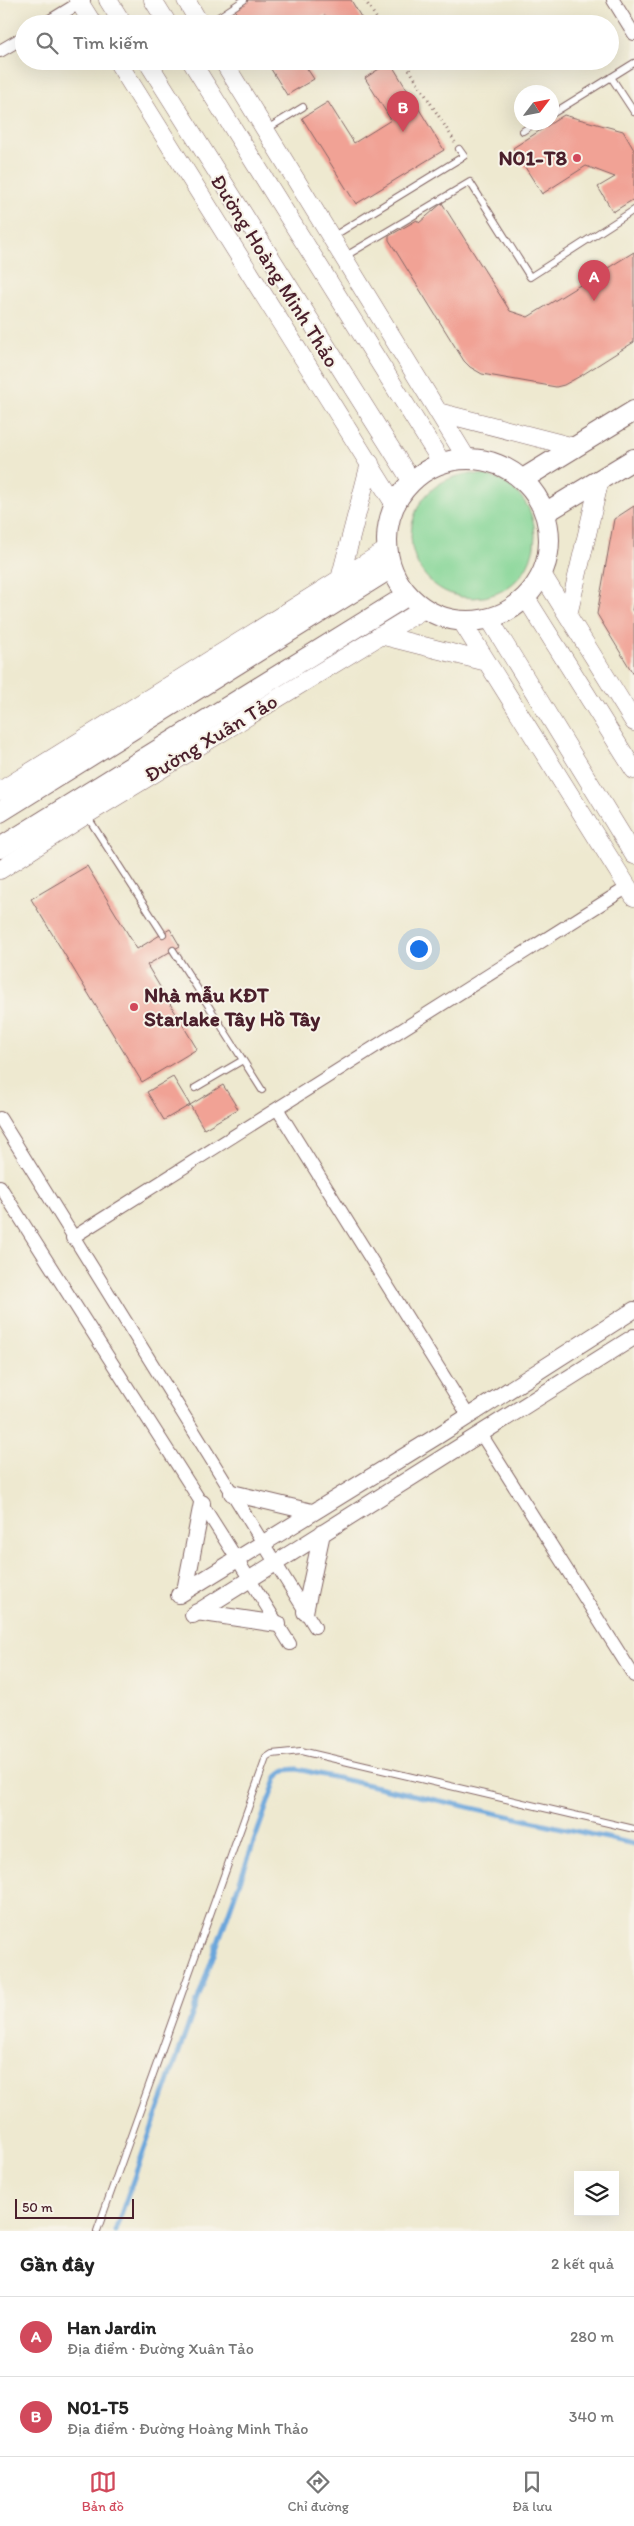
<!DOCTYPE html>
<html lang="vi">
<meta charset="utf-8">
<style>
:root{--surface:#fff;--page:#f2f2f2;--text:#222;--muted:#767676;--line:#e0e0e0;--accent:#d1495b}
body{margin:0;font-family:Itim,sans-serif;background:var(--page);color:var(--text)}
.controls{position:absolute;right:15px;bottom:15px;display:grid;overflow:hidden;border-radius:0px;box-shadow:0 5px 20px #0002}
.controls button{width:45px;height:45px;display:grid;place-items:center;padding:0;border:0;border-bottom:1px solid var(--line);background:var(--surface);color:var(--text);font:25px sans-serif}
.compass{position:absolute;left:514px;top:85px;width:45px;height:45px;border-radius:50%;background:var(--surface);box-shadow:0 5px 20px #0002;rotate:58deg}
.scale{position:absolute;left:15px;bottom:12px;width:119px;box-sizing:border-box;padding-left:5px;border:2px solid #4a1f2b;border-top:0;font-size:14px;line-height:18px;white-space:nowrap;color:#4a1f2b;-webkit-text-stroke:4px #f7f3e8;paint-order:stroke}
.you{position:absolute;left:418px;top:948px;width:18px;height:18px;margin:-12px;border:4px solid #fff;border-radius:50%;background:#1a73e8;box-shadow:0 0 0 8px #1a73e833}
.badge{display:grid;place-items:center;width:32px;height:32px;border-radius:50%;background:var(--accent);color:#fff;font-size:16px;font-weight:700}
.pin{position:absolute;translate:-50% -41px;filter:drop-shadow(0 1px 2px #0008)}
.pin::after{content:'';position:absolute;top:26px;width:18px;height:15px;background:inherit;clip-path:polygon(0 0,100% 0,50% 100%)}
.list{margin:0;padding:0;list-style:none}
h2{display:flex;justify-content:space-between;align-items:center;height:65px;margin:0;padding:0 20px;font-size:21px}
h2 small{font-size:16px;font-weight:400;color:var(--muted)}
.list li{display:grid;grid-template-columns:32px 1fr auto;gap:15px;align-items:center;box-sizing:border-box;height:80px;padding:0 20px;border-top:1px solid var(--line)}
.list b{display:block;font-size:19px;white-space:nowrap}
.list p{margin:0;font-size:16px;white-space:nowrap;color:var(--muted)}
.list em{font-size:16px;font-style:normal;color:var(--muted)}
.icon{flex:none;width:28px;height:28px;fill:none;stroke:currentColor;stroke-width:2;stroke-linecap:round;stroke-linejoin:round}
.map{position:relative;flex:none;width:634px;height:2231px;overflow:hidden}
.search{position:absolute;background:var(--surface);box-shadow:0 5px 20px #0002;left:15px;right:15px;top:15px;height:55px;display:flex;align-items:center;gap:12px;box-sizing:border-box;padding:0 18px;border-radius:28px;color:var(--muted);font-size:19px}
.sheet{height:225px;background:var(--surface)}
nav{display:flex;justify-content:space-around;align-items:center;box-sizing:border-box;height:70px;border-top:1px solid var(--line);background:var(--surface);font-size:14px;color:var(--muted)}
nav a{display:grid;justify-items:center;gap:2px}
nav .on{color:var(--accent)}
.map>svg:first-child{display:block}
.green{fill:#86d697;stroke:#687a61}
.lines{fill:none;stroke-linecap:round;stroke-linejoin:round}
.stream{stroke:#6aa6db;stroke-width:5}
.building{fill:#f1a295}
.service-casing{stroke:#836665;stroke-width:8}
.minor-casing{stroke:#836665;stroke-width:14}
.tertiary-casing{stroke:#836665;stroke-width:18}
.secondary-casing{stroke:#836665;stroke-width:19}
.primary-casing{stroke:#836665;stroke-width:22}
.path{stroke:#836665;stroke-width:3;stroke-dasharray:1 4;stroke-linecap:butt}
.service{stroke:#fff;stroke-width:6}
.minor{stroke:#fff;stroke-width:12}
.tertiary{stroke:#fff;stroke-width:16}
.secondary{stroke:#fff;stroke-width:18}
.primary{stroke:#fff;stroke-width:20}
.poi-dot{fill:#d1495b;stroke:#f7f3e8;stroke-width:2}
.labels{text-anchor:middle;stroke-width:4;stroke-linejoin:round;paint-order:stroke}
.poi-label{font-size:21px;font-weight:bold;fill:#4a1f2b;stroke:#f7f3e8;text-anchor:end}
.street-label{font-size:21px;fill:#4a1f2b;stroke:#f7f3e8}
</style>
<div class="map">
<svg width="634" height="2231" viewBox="0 0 634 2231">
<rect width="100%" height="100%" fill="#f7f3e8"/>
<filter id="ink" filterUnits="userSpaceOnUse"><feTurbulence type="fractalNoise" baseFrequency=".02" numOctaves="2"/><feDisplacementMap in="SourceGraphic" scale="10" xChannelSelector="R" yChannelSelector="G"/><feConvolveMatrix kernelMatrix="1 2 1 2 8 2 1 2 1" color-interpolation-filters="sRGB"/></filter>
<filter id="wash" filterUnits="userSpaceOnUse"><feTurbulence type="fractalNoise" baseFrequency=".0096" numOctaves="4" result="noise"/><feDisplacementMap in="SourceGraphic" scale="20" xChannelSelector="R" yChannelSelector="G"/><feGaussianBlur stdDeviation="1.12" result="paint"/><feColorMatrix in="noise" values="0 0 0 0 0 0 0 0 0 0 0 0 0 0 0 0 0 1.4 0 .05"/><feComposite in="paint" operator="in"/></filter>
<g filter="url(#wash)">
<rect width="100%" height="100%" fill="#eee9d0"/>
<path class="green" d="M411 536a62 62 0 1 1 124 0a62 62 0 1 1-124 0Z"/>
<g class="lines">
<path class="stream" d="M115 2231 277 1777 285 1770 297 1769 634 1844"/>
</g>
<g id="blocks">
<path class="building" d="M248 0H351L365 24H330L325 15 311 24H243L234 9Z
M266 61H302L314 79 287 95Z
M390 62 444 150 356 204 302 118 328 102 354 143 391 120 365 78Z
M564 115 623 131 634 150V199L613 212 598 187 615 177 586 166 542 194 513 148Z
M442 203 510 311 528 317 634 252V342L582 375 564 385 556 387 482 374 470 367 464 361 389 240V236L417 220 419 223Z
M634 506V600L632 610 634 613V675L597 614 614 519Z
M87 866 137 949 170 929 180 946 147 965 197 1049 142 1082 31 899Z
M173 1077 190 1105 164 1120 147 1092Z
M223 1085 238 1109 204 1129 190 1105Z"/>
</g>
</g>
<g filter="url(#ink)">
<use href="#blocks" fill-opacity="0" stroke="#836665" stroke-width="1"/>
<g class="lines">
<g class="service-casing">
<path id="service" d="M208 24 244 0
M611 77 634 112
M552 114 634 63
M267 129 303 107
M523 131 537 122
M332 237 464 156 459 149
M344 257 470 182 530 277 634 210
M87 816 163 934
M173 950 262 1090
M195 1088 243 1060
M97 2231 266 1758 272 1754 301 1751 634 1829"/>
</g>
<g class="minor-casing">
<path id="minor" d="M613 0 634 34
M45 24 84 0
M0 51 24 37
M278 1110 468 1415
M0 1118 315 1627
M0 1186C96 1340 195 1490 290 1644
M72 1238 628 887
M481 1434 634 1676"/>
</g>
<g class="tertiary-casing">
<path id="tertiary" d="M232 1493 312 1512
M185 1591 202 1503
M179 1595 439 1435 634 1310
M197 1612 278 1624
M305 1612 322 1533
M193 1615 634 1337"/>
</g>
<g class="secondary-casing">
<path id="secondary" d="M78 0 93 24
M108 0 123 24
M153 0 168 24
M186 0 200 24
M117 61 395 505
M147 61 412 482
M191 61 442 463
M223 61 467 459
M438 412 574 447
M542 574 634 722
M340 579 370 463
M526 598 634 770
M568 615 600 479
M490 620 634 855
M462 622 634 897
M380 635 487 662
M0 791 388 549
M0 870 86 815 424 609"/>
</g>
<g class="primary-casing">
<path id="primary" d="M387 540a81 81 0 1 1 162 0a81 81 0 1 1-162 0Z
M523 479 634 411
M545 513 634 459
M0 812 391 568
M0 848 408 595"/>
</g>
<path class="path" d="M365 0 380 24
M404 61 455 142"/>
<use href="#service" class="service"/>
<use href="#minor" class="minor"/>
<use href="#tertiary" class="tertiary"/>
<use href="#secondary" class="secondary"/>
<use href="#primary" class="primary"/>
</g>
</g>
<g class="poi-dot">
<circle cx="577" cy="158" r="5"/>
<circle cx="134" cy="1007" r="5"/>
</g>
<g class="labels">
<g class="poi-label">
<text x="567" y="165">N01-T8</text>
<text x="144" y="1002" text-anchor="start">Nhà mẫu KĐT<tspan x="144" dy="24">Starlake Tây Hồ Tây</tspan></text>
</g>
<g class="street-label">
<text transform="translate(275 271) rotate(58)" y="7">Đường Hoàng Minh Thảo</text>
<text transform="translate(211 738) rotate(-31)" y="7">Đường Xuân Tảo</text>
</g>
</g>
</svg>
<div class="controls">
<button><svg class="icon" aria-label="layers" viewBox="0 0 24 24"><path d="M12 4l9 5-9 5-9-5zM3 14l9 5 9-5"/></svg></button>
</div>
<svg class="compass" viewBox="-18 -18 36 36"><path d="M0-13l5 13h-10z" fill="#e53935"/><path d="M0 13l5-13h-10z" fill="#767676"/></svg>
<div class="scale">50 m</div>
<div class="you"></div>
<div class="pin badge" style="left:594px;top:301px">A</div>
<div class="pin badge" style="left:403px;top:132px">B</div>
<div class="search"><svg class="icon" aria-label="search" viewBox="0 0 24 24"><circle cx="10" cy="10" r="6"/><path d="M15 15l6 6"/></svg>Tìm kiếm</div>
</div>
<section class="sheet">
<h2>Gần đây<small>2 kết quả</small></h2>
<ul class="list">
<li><span class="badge">A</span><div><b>Han Jardin</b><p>Địa điểm · Đường Xuân Tảo</p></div><em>280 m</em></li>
<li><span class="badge">B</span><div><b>N01-T5</b><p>Địa điểm · Đường Hoàng Minh Thảo</p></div><em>340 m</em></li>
</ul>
</section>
<nav>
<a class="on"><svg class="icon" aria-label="map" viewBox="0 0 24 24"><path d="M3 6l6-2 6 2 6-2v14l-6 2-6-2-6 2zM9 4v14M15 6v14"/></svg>Bản đồ</a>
<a><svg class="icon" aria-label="directions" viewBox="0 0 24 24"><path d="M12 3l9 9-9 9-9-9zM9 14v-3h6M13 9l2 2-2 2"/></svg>Chỉ đường</a>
<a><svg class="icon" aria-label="saved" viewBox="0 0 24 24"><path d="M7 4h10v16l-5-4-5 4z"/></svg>Đã lưu</a>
</nav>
